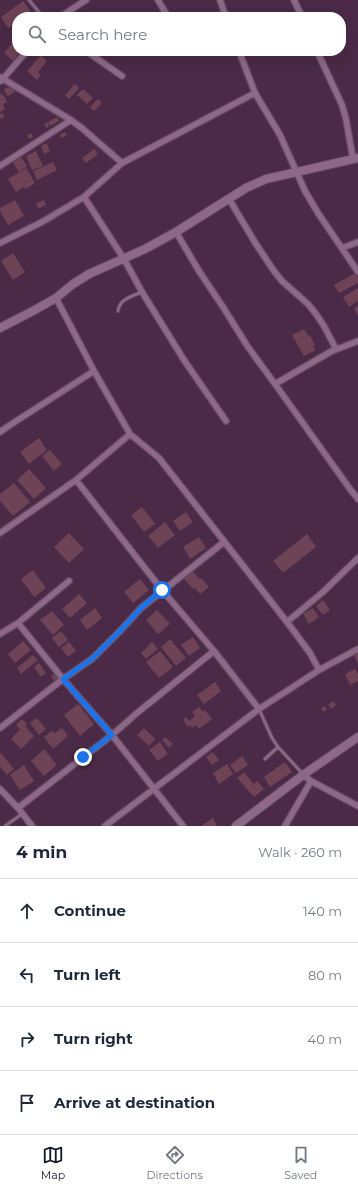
<!DOCTYPE html>
<meta charset="utf-8">
<style>
:root{--surface:#fff;--page:#f2f2f3;--text:#1f2937;--muted:#747a83;--line:#e0e1e3;--accent:#111827}
body{margin:0;font-family:Montserrat,sans-serif;background:var(--page);color:var(--text)}
.stop{position:absolute;width:12px;height:12px;margin:-9px;border:3px solid #1a73e8;border-radius:50%;background:#fff}
.stop.end{background:#1a73e8;border-color:#fff;box-shadow:0 1px 4px #0008}
.list{margin:0;padding:0;list-style:none}
h2{display:flex;justify-content:space-between;align-items:center;height:52px;margin:0;padding:0 16px;font-size:17px}
h2 small{font-size:13px;font-weight:400;color:var(--muted)}
.list li{display:grid;grid-template-columns:26px 1fr auto;gap:12px;align-items:center;box-sizing:border-box;height:64px;padding:0 16px;border-top:1px solid var(--line)}
.list b{display:block;font-size:15px;white-space:nowrap}
.list em{font-size:13px;font-style:normal;color:var(--muted)}
.icon{flex:none;width:22px;height:22px;fill:none;stroke:currentColor;stroke-width:2;stroke-linecap:round;stroke-linejoin:round}
.map{position:relative;flex:none;width:358px;height:826px;overflow:hidden}
.search{position:absolute;background:var(--surface);box-shadow:0 4px 16px #0002;left:12px;right:12px;top:12px;height:44px;display:flex;align-items:center;gap:10px;box-sizing:border-box;padding:0 14px;border-radius:16px;color:var(--muted);font-size:15px}
.sheet{height:308px;background:var(--surface)}
nav{display:flex;justify-content:space-around;align-items:center;box-sizing:border-box;height:56px;border-top:1px solid var(--line);background:var(--surface);font-size:11px;color:var(--muted)}
nav a{display:grid;justify-items:center;gap:2px}
nav .on{color:var(--accent)}
.map>svg:first-child{display:block}
.building{fill:#6e4356}
.lines{fill:none;stroke-linecap:round;stroke-linejoin:round}
.lane-casing{stroke:#644961;stroke-width:4.5}
.street-casing{stroke:#644961;stroke-width:8}
.secondary-casing{stroke:#644961;stroke-width:10}
.lane{stroke:#8d6888;stroke-width:2.5}
.street{stroke:#8d6888;stroke-width:5.5}
.secondary{stroke:#8d6888;stroke-width:8}
.route{stroke:#1a73e8;stroke-width:5}
</style>
<div class="map">
<svg width="358" height="826" viewBox="0 0 358 826">
<rect width="100%" height="100%" fill="#4a2a46"/>
<path class="building" d="M23 1 31 12 23 17H17V22L8 28 1 17Z
M14 41 17 44V51H21L13 61 4 53Z
M41 55 47 61 38 72 41 75 37 80 27 71Z
M75 84 79 88 69 99 65 95Z
M13 86 15 92 7 96 4 89Z
M83 89 93 98 87 104 77 95Z
M2 93 7 102 3 104 5 109 0 112V95Z
M98 99 102 103 94 111 90 107Z
M3 113 4 117 0 119V115Z
M57 117 59 121 50 126 48 122Z
M47 122 49 126 47 128 44 124Z
M65 132 67 135 62 138 60 135Z
M31 133 33 137 29 139 27 135Z
M47 143 50 151 44 154 41 146Z
M94 149 98 154 86 163 82 158Z
M36 151 43 166 32 170 26 156Z
M21 157 27 166 19 172 13 163Z
M53 162 57 170 37 180 33 171Z
M26 168 35 183 26 189 24 187 16 192 8 179Z
M15 200 24 216 8 225 0 211V208Z
M44 200 46 205 38 209 36 203Z
M13 253 25 272 13 280 1 261Z
M355 273 358 278V283L339 293 334 285Z
M358 288V301L349 307 343 297Z
M358 306V317L354 308Z
M304 329 308 336 310 335 315 345 313 346 316 350 304 356 292 335Z
M39 438 47 450 29 464 20 452Z
M50 450 62 464 54 471 42 456Z
M29 469 46 488 34 499 17 480Z
M14 483 30 502 13 516 0 501V494Z
M142 507 155 524 144 532 131 515Z
M186 512 193 522 180 531 173 521Z
M165 522 175 535 158 548 148 536Z
M69 533 84 549 69 563 54 547Z
M307 534 316 547 283 573 273 561Z
M199 537 206 548 190 559 183 547Z
M33 570 46 588 34 597 21 579Z
M192 571 200 579 201 578 209 587 200 594 195 588 193 589 183 578Z
M140 579 149 590 133 603 124 592Z
M79 594 87 603 70 618 62 609Z
M323 600 330 610 323 615 316 606Z
M95 608 102 618 87 630 80 620Z
M313 608 319 617 309 624 303 614Z
M157 610 170 624 158 634 146 620Z
M52 611 64 625 53 635 40 620Z
M61 631 68 640 59 647 52 638Z
M193 637 200 648 189 656 181 645Z
M170 639 186 658 176 666 161 647Z
M23 641 31 650 15 663 8 654Z
M69 642 76 651 68 657 61 648Z
M152 642 158 649 146 659 141 653Z
M160 651 173 667 159 678 146 662Z
M358 653V664L354 655Z
M33 655 38 660 21 674 17 668Z
M39 663 46 673 41 677 34 667Z
M355 669 358 674V681L350 685 345 674Z
M56 673 59 678 54 681 51 676Z
M215 682 221 691 204 704 197 695Z
M333 701 336 705 331 709 328 705Z
M78 704 94 724 80 736 64 715Z
M324 706 327 709 323 712 321 709Z
M199 707 203 712 205 710 212 719 199 729 196 725 192 728 190 725 188 727 183 720 186 717 189 721 195 716 192 712Z
M37 718 46 729 39 735 30 723Z
M22 719 27 724 25 726 34 736 21 749 11 739 20 729 16 725Z
M62 728 68 736 53 749 44 737 52 731 55 733Z
M144 728 155 739 149 746 137 735Z
M165 737 173 744 169 748 162 740Z
M160 742 168 754 158 761 149 750Z
M44 749 57 765 44 776 31 761Z
M0 752 14 769 7 775 0 767Z
M213 752 219 760 212 765 206 757Z
M242 756 248 765 236 773 230 765Z
M285 762 292 772 270 787 264 777Z
M227 764 233 774 219 784 213 773Z
M24 765 34 781 20 790 10 775Z
M244 772 254 784 257 781 264 789 254 797 237 778Z
M213 818 217 826H201Z"/>
<g class="lines">
<g class="lane-casing">
<path id="lane" d="M29 0 43 17
M118 311C119 299 133 296 142 292
M259 709 272 738 278 747 303 774
M265 759 278 747
M5 826 22 814"/>
</g>
<g class="street-casing">
<path id="street" d="M158 0 168 17
M220 0 226 17
M294 0 302 17
M60 17 86 0
M86 51 122 76
M239 51 255 93 280 135 305 191 318 213 358 272
M317 51 342 105 346 119 353 159
M0 77 71 120 83 129 122 163
M1 81 27 51
M0 166 71 120
M84 197 124 259 142 292 184 360 226 421
M229 199 256 244 274 271 282 281 308 304 316 314 324 326 336 349
M176 232 199 271 223 307 248 347 275 384 350 489 358 499
M0 243 42 222 84 197 122 163 255 93
M342 248 358 242
M56 298 94 371 130 434 159 458 287 622 310 653 319 670
M275 384 332 351 358 341
M0 432 10 425 94 371
M76 480 162 590 214 651 259 709
M0 533 76 480 130 434
M287 622 323 592 358 558
M18 623 63 679 112 735 183 826
M0 634 18 623 69 581
M0 728 63 679 92 659 121 630 141 608 224 542
M303 775 311 781 358 806
M0 789 18 808 32 826
M18 808 112 735 137 713 214 651
M105 826 259 709 319 670 358 649
M285 826 311 781"/>
</g>
<g class="secondary-casing">
<path id="secondary" d="M0 328 31 312 56 298 73 284 89 274 145 249 176 232 246 188 266 179 358 158
M236 826 303 775 358 737"/>
</g>
<use href="#lane" class="lane"/>
<use href="#street" class="street"/>
<use href="#secondary" class="secondary"/>
</g>
<g class="lines">
<path class="route" d="M83 757 112 735 63 679 92 659 121 630 141 608 162 590"/>
</g>
</svg>
<div class="stop" style="left:162px;top:590px"></div>
<div class="stop end" style="left:83px;top:757px"></div>
<div class="search"><svg class="icon" aria-label="search" viewBox="0 0 24 24"><circle cx="10" cy="10" r="6"/><path d="M15 15l6 6"/></svg>Search here</div>
</div>
<section class="sheet">
<h2>4 min<small>Walk · 260 m</small></h2>
<ul class="list">
<li><svg class="icon" aria-label="ahead" viewBox="0 0 24 24"><path d="M12 20V5M6 11l6-6 6 6"/></svg><div><b>Continue</b></div><em>140 m</em></li>
<li><svg class="icon" aria-label="left" viewBox="0 0 24 24"><path d="M17 20v-9H6M10 6l-5 5 5 5"/></svg><div><b>Turn left</b></div><em>80 m</em></li>
<li><svg class="icon" aria-label="right" viewBox="0 0 24 24"><path d="M7 20v-9h11M14 6l5 5-5 5"/></svg><div><b>Turn right</b></div><em>40 m</em></li>
<li><svg class="icon" aria-label="arrive" viewBox="0 0 24 24"><path d="M6 21V4h12l-3 4 3 4H6"/></svg><div><b>Arrive at destination</b></div></li>
</ul>
</section>
<nav>
<a class="on"><svg class="icon" aria-label="map" viewBox="0 0 24 24"><path d="M3 6l6-2 6 2 6-2v14l-6 2-6-2-6 2zM9 4v14M15 6v14"/></svg>Map</a>
<a><svg class="icon" aria-label="directions" viewBox="0 0 24 24"><path d="M12 3l9 9-9 9-9-9zM9 14v-3h6M13 9l2 2-2 2"/></svg>Directions</a>
<a><svg class="icon" aria-label="saved" viewBox="0 0 24 24"><path d="M7 4h10v16l-5-4-5 4z"/></svg>Saved</a>
</nav>
